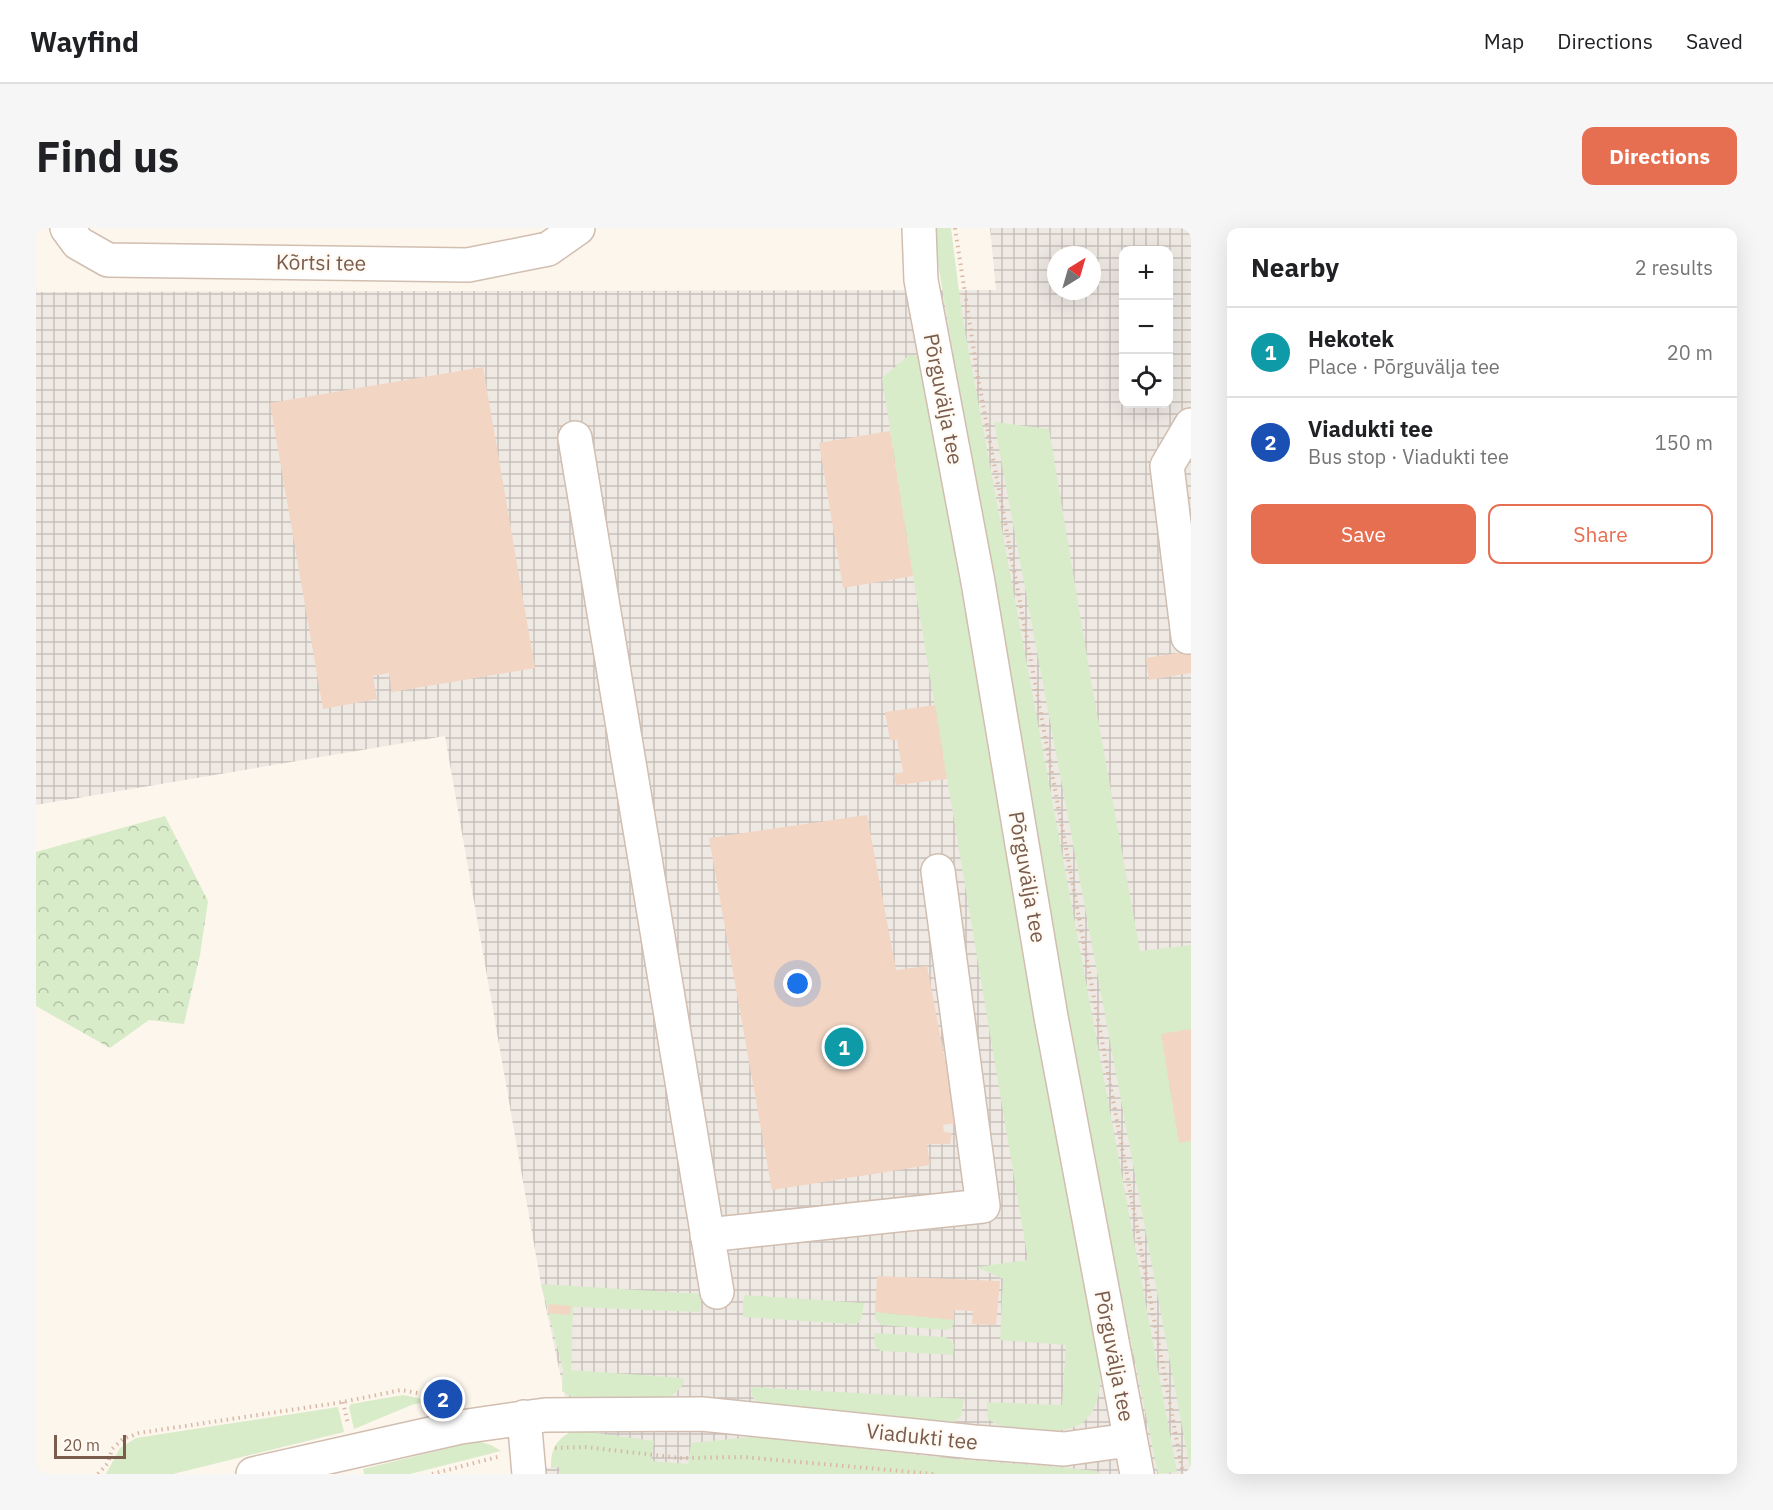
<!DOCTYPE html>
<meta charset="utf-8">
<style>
:root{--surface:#fff;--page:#f6f6f6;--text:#202124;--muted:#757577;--line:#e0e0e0;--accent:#e76f51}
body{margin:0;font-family:"IBM Plex Sans",sans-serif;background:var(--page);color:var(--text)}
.controls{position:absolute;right:18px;top:18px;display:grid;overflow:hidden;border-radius:12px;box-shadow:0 6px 24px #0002}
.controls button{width:54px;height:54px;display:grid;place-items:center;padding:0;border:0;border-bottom:2px solid var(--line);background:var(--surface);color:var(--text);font:30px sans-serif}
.compass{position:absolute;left:1011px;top:18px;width:54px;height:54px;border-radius:50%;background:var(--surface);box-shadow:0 6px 24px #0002;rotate:37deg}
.scale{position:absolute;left:18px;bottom:15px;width:72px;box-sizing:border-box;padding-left:6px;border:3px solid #7a5c4d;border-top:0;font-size:16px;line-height:21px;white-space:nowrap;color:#7a5c4d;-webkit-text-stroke:4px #fffaf3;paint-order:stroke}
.you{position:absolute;left:762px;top:756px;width:21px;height:21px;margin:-15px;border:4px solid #fff;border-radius:50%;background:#1a73e8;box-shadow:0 0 0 9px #1a73e833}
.badge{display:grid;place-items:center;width:39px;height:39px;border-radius:50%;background:var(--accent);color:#fff;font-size:20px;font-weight:700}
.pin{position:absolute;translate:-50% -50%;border:3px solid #fff;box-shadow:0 2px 6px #0006}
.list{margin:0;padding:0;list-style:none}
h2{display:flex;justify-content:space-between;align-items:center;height:78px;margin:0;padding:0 24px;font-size:26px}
h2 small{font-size:20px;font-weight:400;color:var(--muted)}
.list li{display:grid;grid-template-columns:39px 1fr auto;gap:18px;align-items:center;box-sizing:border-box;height:90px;padding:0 24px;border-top:2px solid var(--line)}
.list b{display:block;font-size:22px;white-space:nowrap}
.list p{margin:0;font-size:20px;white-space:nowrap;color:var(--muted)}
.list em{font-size:20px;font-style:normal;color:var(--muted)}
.actions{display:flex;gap:12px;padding:18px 24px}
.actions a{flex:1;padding:14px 0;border:2px solid var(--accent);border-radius:12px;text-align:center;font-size:21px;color:var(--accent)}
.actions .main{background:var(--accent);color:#fff}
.icon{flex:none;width:33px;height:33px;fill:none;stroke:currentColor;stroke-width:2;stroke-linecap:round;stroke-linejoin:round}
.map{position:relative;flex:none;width:1155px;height:1246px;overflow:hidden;border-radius:12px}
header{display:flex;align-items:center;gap:36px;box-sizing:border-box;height:84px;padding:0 30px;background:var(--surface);border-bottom:2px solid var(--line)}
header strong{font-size:28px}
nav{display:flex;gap:33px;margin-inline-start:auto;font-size:21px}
.intro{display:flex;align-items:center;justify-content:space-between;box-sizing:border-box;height:144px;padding:0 36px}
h1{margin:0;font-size:42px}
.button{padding:15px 27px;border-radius:12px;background:var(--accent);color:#fff;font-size:21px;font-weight:700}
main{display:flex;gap:36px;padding:0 36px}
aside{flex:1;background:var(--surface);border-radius:12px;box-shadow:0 6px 24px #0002}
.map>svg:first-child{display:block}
.industrial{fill:url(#industrial-grid);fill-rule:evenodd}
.grass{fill:#d8ecc9}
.forest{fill:url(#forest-crowns)}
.building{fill:#f3d5c3}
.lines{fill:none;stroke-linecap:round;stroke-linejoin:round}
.minor-casing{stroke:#d1beb0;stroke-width:36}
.path{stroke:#d9b8a5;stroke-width:4;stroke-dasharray:1.5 4.5;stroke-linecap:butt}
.minor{stroke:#fff;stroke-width:33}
.labels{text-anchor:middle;stroke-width:4.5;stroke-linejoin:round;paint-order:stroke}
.street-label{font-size:21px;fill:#7a5c4d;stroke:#fffaf3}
</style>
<header>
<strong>Wayfind</strong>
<nav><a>Map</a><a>Directions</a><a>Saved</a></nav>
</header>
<div class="intro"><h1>Find us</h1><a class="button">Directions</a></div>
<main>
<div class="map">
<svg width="1155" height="1246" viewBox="0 0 1155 1246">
<defs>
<pattern id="industrial-grid" width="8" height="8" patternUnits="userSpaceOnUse" patternTransform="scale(1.5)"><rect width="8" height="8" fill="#efe9e4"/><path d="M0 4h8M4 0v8" fill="none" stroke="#c7c0bb"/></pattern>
<pattern id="forest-crowns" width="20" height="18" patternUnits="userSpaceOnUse" patternTransform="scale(1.5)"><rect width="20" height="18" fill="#d8ecc9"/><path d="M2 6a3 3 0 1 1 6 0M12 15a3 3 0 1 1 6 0" fill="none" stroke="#b4c2a5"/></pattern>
</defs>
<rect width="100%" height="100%" fill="#fdf6ec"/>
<path class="industrial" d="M954 0H1155V1246H479L543 1234 505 1056 409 508 0 577V58L1 64 960 62ZM1088 22H1132V176H1088ZM1020 27H1056V63H1020Z"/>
<path class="grass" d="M896 0H915L926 87 1141 1244 1122 1246 1031 800Z
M873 127H879L884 132 1065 1149C1061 1201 1038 1205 992 1202 978 1201 963 1200 952 1191L951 1174 1026 1177 1030 1117 964 1112 967 1051 941 1039 992 1032 877 348 846 150Z
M958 194 1013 201 1056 458 1104 723 1155 717V801L1125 806 1143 915 1155 913V1246Z
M505 1056 666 1066 664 1084 537 1079 535 1142 647 1150 648 1154C644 1161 640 1166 632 1169H536L526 1163 527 1141Z
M709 1067 828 1075 826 1089 822 1095 816 1096 707 1089V1074Z
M839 1084 918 1092C918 1097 916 1100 911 1102L845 1097 839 1090Z
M838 1105 909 1109 913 1111 918 1116 917 1127 845 1123 839 1118Z
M714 1159 928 1171 925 1188 916 1196 724 1176 717 1170Z
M367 1167 387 1171 388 1175 378 1176 318 1201 313 1179 315 1176Z
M302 1179 308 1204 137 1246H70L84 1220 100 1210Z
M539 1202 618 1213 615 1233 652 1236 655 1215 716 1209 920 1231 1033 1240 1060 1243 1065 1246H524L523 1239 515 1240C514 1220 522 1209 539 1202Z
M441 1213 455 1217 465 1223 374 1246H328L327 1241Z"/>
<path class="forest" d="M129 588 172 673 164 727 148 796 113 792 74 820 0 778V624Z"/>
<path class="building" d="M447 139 499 440 356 464 353 445 337 448 341 471 287 481 234 175Z
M854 203 877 348 807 360 783 215Z
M1155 423V445L1113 452 1110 430Z
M899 477 911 551 860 557 858 546 867 544 861 512H854L849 484Z
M831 587 860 742 891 738 921 895 907 897 908 904 916 905 914 916H891L894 937 736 962 673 610Z
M1155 801V913L1143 915 1125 806Z
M841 1048 964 1053 960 1097 936 1096 937 1083 918 1082V1092L839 1084Z
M513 1076 535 1078 534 1087 512 1085Z"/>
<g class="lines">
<g class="minor-casing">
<path id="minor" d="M31 0 42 15 72 32 432 37 512 21 542 0
M883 0 885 52 942 354 1015 789 1101 1246
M1155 197 1131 238 1152 409 1155 408
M539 210 681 1064
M671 1007 947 978 902 643
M488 1189 493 1246
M217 1246 425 1199 509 1187 666 1186 938 1214 1028 1221 1093 1212"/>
</g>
<path class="path" d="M919 0 942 150 1147 1246
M307 1174 312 1196
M519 1220 549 1219 645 1230 707 1229 898 1246
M62 1246 72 1235 76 1221 87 1211 103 1205 307 1174 365 1162 387 1166 393 1173 407 1171
M396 1246 465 1228"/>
<use href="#minor" class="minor"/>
</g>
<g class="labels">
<g class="street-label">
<text transform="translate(285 35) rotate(1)" y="7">Kõrtsi tee</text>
<text transform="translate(907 171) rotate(79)" y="7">Põrguvälja tee</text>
<text transform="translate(991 649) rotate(80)" y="7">Põrguvälja tee</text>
<text transform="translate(1078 1128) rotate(79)" y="7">Põrguvälja tee</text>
<text transform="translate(886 1209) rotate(6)" y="7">Viadukti tee</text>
</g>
</g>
</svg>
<div class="controls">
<button>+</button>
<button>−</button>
<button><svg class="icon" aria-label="locate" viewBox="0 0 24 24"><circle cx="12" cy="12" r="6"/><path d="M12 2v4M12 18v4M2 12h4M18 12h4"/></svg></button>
</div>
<svg class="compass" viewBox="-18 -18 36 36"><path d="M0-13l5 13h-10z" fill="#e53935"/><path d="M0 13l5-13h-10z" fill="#757577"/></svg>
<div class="scale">20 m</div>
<div class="you"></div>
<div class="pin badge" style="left:808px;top:819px;background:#0f9aa8">1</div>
<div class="pin badge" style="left:407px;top:1171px;background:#1a4fb4">2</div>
</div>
<aside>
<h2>Nearby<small>2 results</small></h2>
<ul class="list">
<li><span class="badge" style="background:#0f9aa8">1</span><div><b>Hekotek</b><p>Place · Põrguvälja tee</p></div><em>20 m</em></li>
<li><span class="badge" style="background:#1a4fb4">2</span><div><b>Viadukti tee</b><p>Bus stop · Viadukti tee</p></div><em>150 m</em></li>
</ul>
<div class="actions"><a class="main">Save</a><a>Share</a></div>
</aside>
</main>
